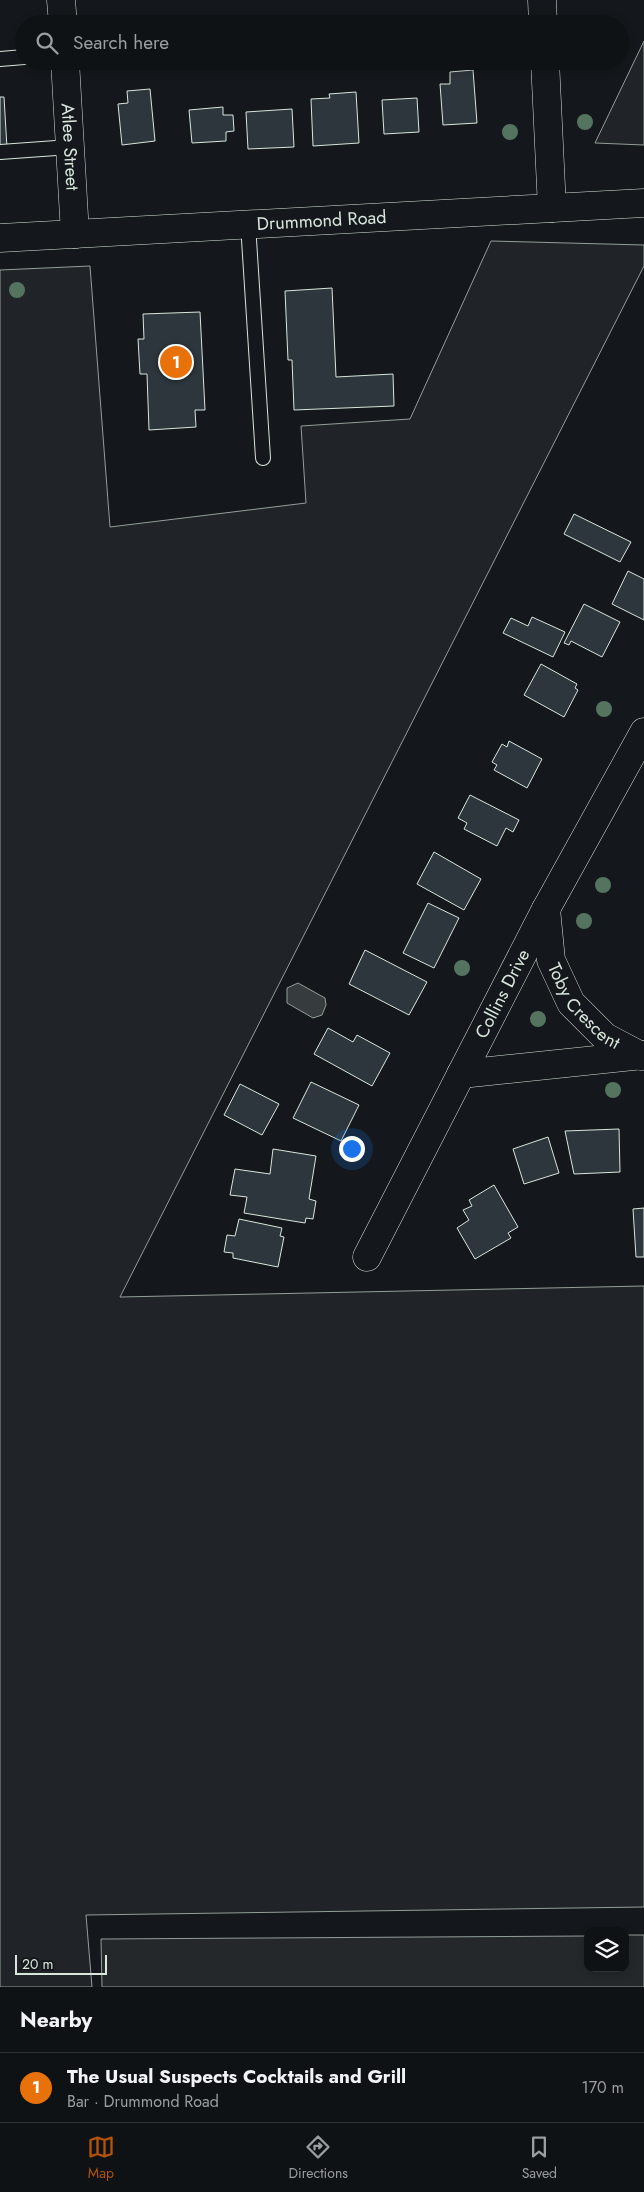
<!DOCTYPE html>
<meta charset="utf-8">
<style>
:root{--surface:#0f1215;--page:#181b1e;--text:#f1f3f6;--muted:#9b9ea0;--line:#2f3234;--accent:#b45309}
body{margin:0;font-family:Jost,sans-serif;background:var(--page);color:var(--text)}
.controls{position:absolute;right:15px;bottom:15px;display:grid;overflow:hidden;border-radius:10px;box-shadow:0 2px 8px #0003}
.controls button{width:45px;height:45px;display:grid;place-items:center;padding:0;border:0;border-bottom:1px solid var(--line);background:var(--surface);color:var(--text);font:25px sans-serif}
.scale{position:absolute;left:15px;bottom:12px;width:92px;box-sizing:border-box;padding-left:5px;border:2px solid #d8e6dc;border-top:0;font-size:14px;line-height:18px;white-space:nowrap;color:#d8e6dc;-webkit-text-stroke:4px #14181c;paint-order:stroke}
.you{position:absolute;left:351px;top:1148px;width:18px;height:18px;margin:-12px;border:4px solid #fff;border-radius:50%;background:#1a73e8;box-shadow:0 0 0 8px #1a73e833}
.badge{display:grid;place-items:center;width:32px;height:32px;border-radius:50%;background:var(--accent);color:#fff;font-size:16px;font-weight:700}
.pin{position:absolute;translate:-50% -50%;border:2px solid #fff;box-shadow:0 1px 5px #0006}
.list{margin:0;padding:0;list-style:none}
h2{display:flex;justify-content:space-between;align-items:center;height:65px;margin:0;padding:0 20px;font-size:21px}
h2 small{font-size:16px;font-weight:400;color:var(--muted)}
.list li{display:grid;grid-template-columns:32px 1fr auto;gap:15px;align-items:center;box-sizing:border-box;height:70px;padding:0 20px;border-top:1px solid var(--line)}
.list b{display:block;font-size:19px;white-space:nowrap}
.list p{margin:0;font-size:16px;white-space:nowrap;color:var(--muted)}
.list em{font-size:16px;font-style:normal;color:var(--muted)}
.icon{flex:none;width:28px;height:28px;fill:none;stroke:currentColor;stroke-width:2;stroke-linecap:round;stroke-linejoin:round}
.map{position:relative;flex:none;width:644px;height:1987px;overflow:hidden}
.search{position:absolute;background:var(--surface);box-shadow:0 2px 8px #0003;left:15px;right:15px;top:15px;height:55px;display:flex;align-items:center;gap:12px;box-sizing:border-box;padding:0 18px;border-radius:28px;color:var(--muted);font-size:19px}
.sheet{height:135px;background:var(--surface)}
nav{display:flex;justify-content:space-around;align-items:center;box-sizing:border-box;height:70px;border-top:1px solid var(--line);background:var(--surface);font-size:14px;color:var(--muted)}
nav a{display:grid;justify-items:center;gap:2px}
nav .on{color:var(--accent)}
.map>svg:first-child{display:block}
.green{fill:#202428;stroke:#939e99}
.parking{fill:#24282b;stroke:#939e99}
.water{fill:#363b3e;stroke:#939e99}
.building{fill:#2c363c;stroke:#d8e6dc}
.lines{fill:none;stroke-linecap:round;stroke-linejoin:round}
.service-casing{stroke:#d8e6dc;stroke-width:16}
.minor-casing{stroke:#d8e6dc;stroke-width:29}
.secondary-casing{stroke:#d8e6dc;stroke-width:29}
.service{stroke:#14181c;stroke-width:14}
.minor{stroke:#14181c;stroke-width:28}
.secondary{stroke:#14181c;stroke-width:28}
.tree{fill:#55745f}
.labels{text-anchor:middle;stroke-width:4;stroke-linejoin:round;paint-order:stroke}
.street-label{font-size:18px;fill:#d8e6dc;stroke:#14181c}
</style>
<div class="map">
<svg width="644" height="1987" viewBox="0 0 644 1987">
<rect width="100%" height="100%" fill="#14181c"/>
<path class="green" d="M644 41V145L595 143Z
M491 241 644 245V266L120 1297 644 1286V1907L86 1915 92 1987H0V270L90 266 110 527 306 503 301 426 410 419Z"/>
<path class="parking" d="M625 1935H644V1987H102L101 1939 588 1936V1968H625Z"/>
<path class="water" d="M298 983 325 998 326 1005 322 1015 313 1018 287 1003V988Z"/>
<path class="building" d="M473 70 477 123 443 125 440 84H450V72Z
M150 89 155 141 122 145 118 104 128 103 127 91Z
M356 92 359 143 313 146 311 99 330 98 329 94Z
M0 97H4L7 148 0 149Z
M417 98 419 132 384 134 382 100Z
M223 107V115H233L234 131 226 132V141L192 143 189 110Z
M292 109 294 147 248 149 246 112Z
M332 288 336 377 393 374 394 406 294 410 292 360H288L285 291Z
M200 312 205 410H195L196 427 149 430 147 374H140L138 339H144L143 314Z
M574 514 631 542 620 562 564 534Z
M628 571 644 579V620L612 604Z
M584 604 620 622 602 657 571 641 569 645 564 643Z
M532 617 565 632 553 657 503 633 511 618 528 626Z
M541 664 577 684 575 688 578 690 564 717 524 695Z
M509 741 542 759 527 788 494 770 497 765 492 762 502 744 507 747Z
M470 795 519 820 513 832 506 828 497 846 464 829 467 823 458 818Z
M434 852 481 879 464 910 417 884Z
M428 903 459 918 434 968 403 953Z
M365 950 427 982 409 1015 349 984Z
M328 1028 353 1042 357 1035 390 1053 372 1086 314 1054Z
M311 1082 359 1105 341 1141 293 1118Z
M240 1084 279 1104 262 1135 224 1115Z
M619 1129 620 1172 574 1174 565 1131Z
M548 1137 559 1173 524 1184 513 1149Z
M273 1149 316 1156 309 1199 316 1201 313 1219 306 1218 305 1223 244 1213 247 1197 230 1195 235 1169 270 1174Z
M494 1185 518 1227 508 1233 511 1238 475 1259 457 1228 469 1220 463 1210 472 1206 469 1200Z
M644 1208V1257H636L633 1209Z
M239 1219 282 1228 280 1236 284 1237 278 1267 233 1258V1253L224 1252 227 1235 235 1236Z"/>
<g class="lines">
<g class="service-casing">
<path id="service" d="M0 59 24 57
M0 152 70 147
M248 224 263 458"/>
</g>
<g class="minor-casing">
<g id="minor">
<path d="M61 0 63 24"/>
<path d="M542 0 543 24"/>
<path id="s1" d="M65 61 75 234"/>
<path d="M545 61 552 208"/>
<path id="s2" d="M546 909 551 960 571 1003 605 1037 641 1056"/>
<path d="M461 1074 644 1055"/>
<path id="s3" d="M367 1257 546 909 644 732"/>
</g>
</g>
<g class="secondary-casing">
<g id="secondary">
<path id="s4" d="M0 238 644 203"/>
</g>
</g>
<use href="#service" class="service"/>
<use href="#minor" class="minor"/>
<use href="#secondary" class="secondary"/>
</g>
<g class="tree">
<circle cx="585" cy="122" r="8"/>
<circle cx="510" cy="132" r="8"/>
<circle cx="17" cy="290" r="8"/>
<circle cx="604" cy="709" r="8"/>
<circle cx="603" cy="885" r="8"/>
<circle cx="584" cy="921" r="8"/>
<circle cx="462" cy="968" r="8"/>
<circle cx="538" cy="1019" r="8"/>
<circle cx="613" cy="1090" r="8"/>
</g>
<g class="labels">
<g class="street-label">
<text dy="6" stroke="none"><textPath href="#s1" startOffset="86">Atlee Street</textPath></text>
<text dy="6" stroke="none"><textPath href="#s4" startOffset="322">Drummond Road</textPath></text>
<text dy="6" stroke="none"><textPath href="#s3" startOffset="296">Collins Drive</textPath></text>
<text dy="6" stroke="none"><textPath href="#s2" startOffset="109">Toby Crescent</textPath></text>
</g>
</g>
</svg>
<div class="controls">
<button><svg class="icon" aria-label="layers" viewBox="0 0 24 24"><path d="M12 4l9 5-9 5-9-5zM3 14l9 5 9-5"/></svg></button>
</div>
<div class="scale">20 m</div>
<div class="you"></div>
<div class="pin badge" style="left:176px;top:362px;background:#e8710a">1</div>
<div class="search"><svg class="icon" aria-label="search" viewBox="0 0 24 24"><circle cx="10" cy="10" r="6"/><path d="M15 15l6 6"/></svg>Search here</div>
</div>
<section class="sheet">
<h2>Nearby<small></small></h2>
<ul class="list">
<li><span class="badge" style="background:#e8710a">1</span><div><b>The Usual Suspects Cocktails and Grill</b><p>Bar · Drummond Road</p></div><em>170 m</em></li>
</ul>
</section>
<nav>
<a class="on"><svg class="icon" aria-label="map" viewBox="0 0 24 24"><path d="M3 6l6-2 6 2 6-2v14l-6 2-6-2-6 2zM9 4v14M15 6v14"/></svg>Map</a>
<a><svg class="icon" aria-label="directions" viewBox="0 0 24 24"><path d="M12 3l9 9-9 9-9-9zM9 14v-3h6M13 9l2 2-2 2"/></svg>Directions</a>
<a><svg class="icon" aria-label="saved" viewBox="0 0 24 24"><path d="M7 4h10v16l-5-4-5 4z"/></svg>Saved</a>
</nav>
